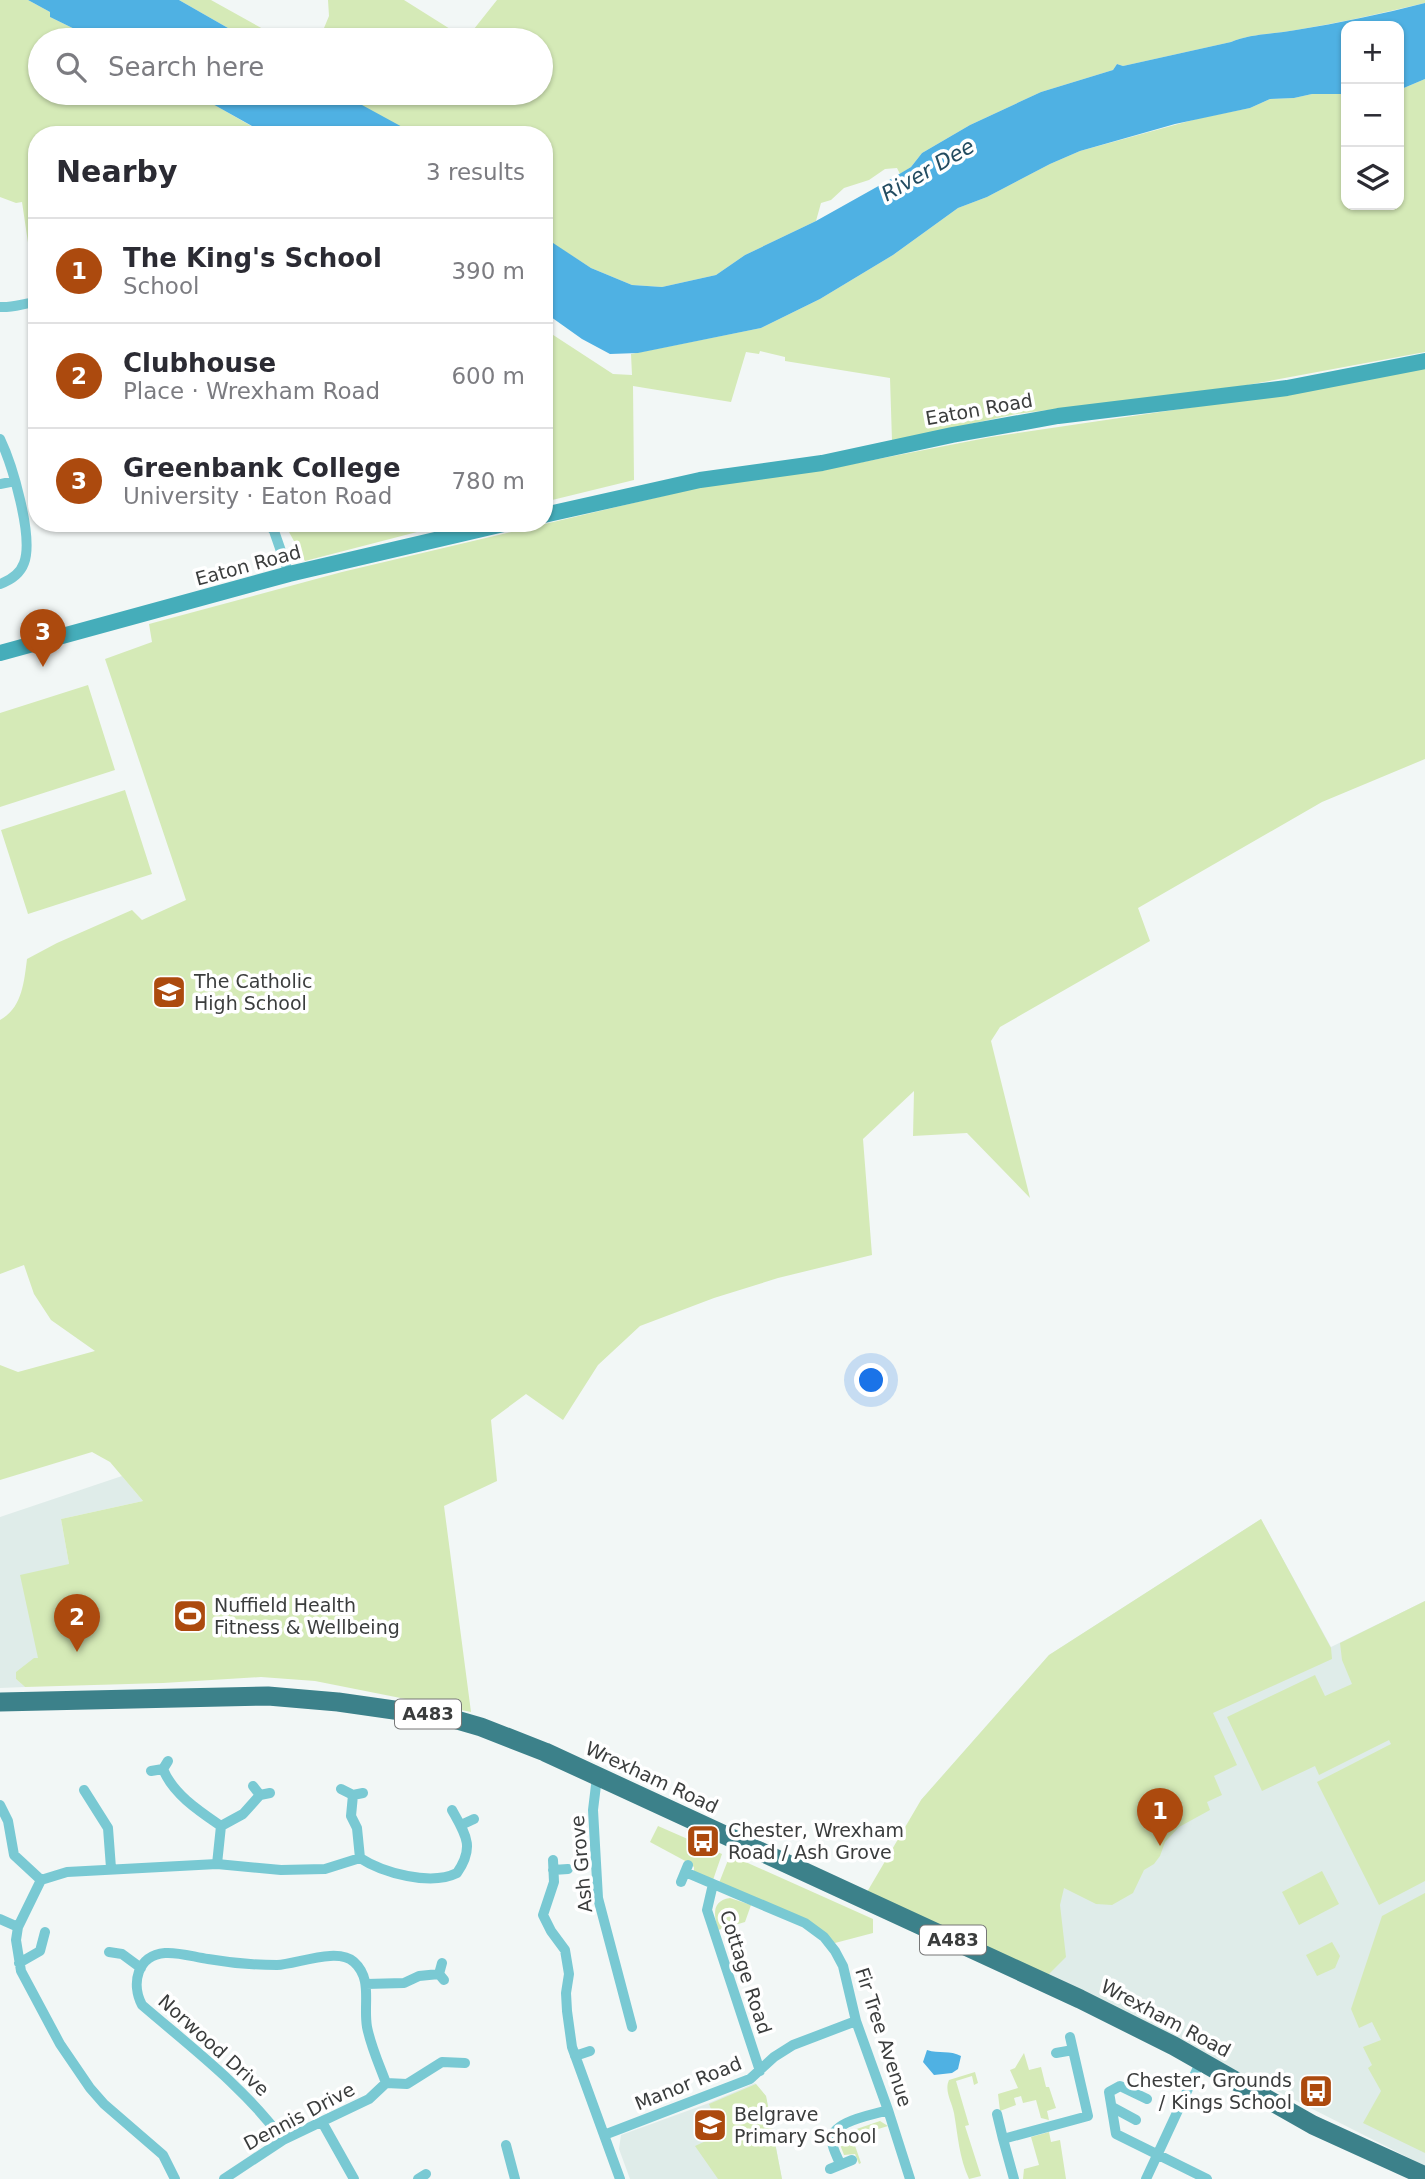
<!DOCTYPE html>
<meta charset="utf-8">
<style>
:root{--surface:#fff;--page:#f2f2f3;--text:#2b2b33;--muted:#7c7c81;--line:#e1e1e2;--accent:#ac4a0e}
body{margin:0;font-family:"DejaVu Sans",sans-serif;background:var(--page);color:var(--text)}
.controls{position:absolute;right:21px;top:21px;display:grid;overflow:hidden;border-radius:14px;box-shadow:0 2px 5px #0004}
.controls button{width:63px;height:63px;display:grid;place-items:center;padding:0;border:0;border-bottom:2px solid var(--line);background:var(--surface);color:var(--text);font:35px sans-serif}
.you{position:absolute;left:872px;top:1381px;width:24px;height:24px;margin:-18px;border:5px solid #fff;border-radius:50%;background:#1a73e8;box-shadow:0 0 0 10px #1a73e833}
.badge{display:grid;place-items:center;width:46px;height:46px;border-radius:50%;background:var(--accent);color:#fff;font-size:23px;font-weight:700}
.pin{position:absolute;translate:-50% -58px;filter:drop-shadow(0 2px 4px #0008)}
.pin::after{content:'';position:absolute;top:37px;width:24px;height:21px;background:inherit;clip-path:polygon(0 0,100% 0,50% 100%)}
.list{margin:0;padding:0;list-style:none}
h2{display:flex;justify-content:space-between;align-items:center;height:91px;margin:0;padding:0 28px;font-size:30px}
h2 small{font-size:23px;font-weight:400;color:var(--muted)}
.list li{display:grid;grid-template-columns:46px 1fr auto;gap:21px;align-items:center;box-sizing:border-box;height:105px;padding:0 28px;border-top:2px solid var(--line)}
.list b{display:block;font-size:26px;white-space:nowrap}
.list p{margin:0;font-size:23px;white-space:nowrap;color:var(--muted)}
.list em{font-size:23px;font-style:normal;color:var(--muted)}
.icon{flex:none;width:38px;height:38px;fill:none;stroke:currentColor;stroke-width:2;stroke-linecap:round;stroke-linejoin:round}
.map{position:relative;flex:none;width:1425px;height:2179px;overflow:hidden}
.search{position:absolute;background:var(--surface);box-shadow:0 2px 5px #0004;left:28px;top:28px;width:525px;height:77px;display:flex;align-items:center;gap:18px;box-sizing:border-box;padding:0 24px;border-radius:38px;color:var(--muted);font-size:26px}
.panel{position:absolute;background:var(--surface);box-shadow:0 2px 5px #0004;left:28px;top:126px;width:525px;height:406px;border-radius:28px}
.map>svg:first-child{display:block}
.built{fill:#dfece9}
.green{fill:#d5eab7}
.water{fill:#4fb1e3}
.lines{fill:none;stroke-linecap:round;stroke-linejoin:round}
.street{stroke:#79c9d3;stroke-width:10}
.secondary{stroke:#45adba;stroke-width:16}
.highway{stroke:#3c818a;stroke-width:19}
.labels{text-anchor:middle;stroke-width:7;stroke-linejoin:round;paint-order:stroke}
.shield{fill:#fff;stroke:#767777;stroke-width:2}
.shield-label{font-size:18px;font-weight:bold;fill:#3b3d3d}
.street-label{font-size:19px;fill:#3b3d3d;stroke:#fff}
.poi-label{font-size:19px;fill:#3b3d3d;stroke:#fff;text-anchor:start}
.water-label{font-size:21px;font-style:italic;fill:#234c61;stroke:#fff}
</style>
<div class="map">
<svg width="1425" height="2179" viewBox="0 0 1425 2179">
<rect width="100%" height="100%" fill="#f2f7f6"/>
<path class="built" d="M122 1476 143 1501 61 1519 69 1564 38 1659 16 1679 25 1687 0 1688V1517Z
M1261 1519 1331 1647 1425 1601V2166L1048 1975 921 1800 1049 1655Z
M755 2083 766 2096 782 2179H630L619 2149 621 2135 709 2103Z"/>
<path class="green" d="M0 0H28L50 12V17L97 40H40V93H194L267 135H37V290H35L22 202 16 203 0 197Z
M179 0H211L283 40H249Z
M328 0H404L466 39 497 0H1425V3C1382 13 1339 23 1296 30 1275 34 1249 34 1231 42L1123 66 1117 64 1113 70 1041 92 970 125 922 153 911 167 900 174 897 168 885 169 869 180 844 188 831 200 821 203 816 221 745 255 716 275 662 287 632 285 591 268 544 238V135H407L340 93H541V40H319L329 16Z
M1425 79V352L1242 386 1016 414 892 441 890 378 785 361V357L760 351 759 354 746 352 731 402 633 386 634 480 544 502V329L613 374 632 375 631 354 761 328 820 299 893 255 958 208 987 197 1050 164 1080 151 1200 118 1250 108 1270 99 1294 98 1312 94H1346V205H1399V90Z
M1425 366V759L1322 802 1138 908 1150 941 1000 1027 991 1041 1030 1198 967 1133 913 1136 914 1091 863 1139 872 1255 778 1278 714 1298 640 1326 598 1365 563 1420 526 1394 491 1420 497 1481 444 1506 471 1712 315 1681 261 1677 163 1683 25 1687 16 1679V1672L34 1658H38L20 1575 69 1564 61 1519 143 1501 110 1462 92 1452 0 1480V1365L18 1372 95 1351 51 1320 34 1294 24 1265 0 1274V1020C22 1008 24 983 27 959L57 943 132 910 142 920 186 900 105 659 152 642 149 624 342 572 705 486 837 467 991 437 1255 398Z
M284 523H443L444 525 305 561Z
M88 685 115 770 0 807V713Z
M125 790 152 874 28 914 1 830Z
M1261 1519 1331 1648 1332 1659 1213 1713 1237 1765 1214 1776 1222 1795 1207 1802 1210 1810 1179 1827 1165 1842 1160 1856 1154 1864 1144 1870 1133 1893 1112 1905 1096 1904 1064 1888 1060 1905 1066 1957 1048 1975 867 1892 921 1800 1049 1655Z
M1425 1601V1881L1379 1905 1317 1782 1391 1744 1389 1740 1319 1775 1315 1766 1262 1791 1227 1717 1315 1675 1325 1696 1352 1684 1342 1660 1340 1643Z
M658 1826 722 1854 713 1880 694 1872V1867L689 1863 650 1842Z
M730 1855 873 1919V1933L835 1943 719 1883Z
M1322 1871 1339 1904 1299 1925 1282 1892Z
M1425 1893V2153L1363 2123 1381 2091 1368 2068 1372 2065 1363 2047 1381 2040 1372 2022 1359 2028 1351 2009 1382 1916Z
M730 1898 751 1905 745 1922 718 1930C714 1915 711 1901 730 1898Z
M1332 1942 1340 1956 1335 1968 1317 1976 1306 1955Z
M1024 2053 1029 2070 1041 2067 1046 2087H1049L1056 2108 1047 2111 1049 2120 1041 2118 1036 2100 1023 2103 1021 2096 1014 2098 1016 2105 1000 2111 998 2094 1018 2088 1010 2070 1015 2068Z
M975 2072 978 2083 974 2085 972 2076 956 2081 969 2125 965 2126 981 2176 969 2179C959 2157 958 2136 954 2113 952 2102 944 2091 949 2080Z
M756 2084 766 2096 782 2179H718L695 2146 721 2134 709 2104Z
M880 2121 888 2126 852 2137 861 2163 859 2164 855 2154 844 2155 839 2142 842 2134Z
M1049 2132 1051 2142 1060 2140 1066 2179H1023L1024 2169 1039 2165 1031 2137Z"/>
<path class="water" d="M28 0H179L249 40H97L50 17V12Z
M1425 3V79L1399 90V26H1346V94H1312L1294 98 1270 99 1250 108 1175 124 1080 151 1050 164 987 197 958 208 893 255 820 299 761 328 638 353 610 354 582 339 544 312V237L591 268 632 285 662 287 716 275 745 255 816 221 891 179 911 167 922 153 970 125 1041 92 1113 70 1117 64 1123 66 1231 42C1249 34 1275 34 1296 30 1339 23 1382 14 1425 3Z
M193 93H340L417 135H268Z
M927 2050C939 2054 950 2050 961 2056L958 2069 952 2073 934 2075 923 2062Z"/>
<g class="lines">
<path class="street" d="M0 307C13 308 24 303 37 302
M0 439C12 464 34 537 24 563 20 574 11 580 0 584
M0 484 15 481
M268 523 274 531 289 574
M163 1769C173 1794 199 1811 221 1826L217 1864
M151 1771 163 1769 168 1761
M597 1777 593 1810 598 1898 632 2027
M253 1786 260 1795 270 1793
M341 1789 353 1795 363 1793
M84 1790 108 1828 111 1868
M353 1795 351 1816 357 1828 360 1858
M0 1805 8 1821 14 1855 41 1880
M461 1825 474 1819
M221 1826 243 1814 260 1795
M553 1860 554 1882 543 1915 551 1931 565 1950 569 1974 566 1993 567 2011 572 2047 620 2179
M553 1870 568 1869
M685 1872 805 1923 824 1937 835 1951 843 1966 856 2021 888 2110 910 2179
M681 1882 688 1865
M713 1884 707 1910 760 2071
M0 1919 18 1927
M109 1952 122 1954 141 1968
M19 1963 40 1951 45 1932
M442 1963 439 1974 444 1980
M366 1984 404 1983 419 1976 439 1974
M1056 2053 1073 2050
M575 2056 590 2051
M1147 2099 1120 2086 1109 2092 1116 2134 1207 2179
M1112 2107 1136 2120
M997 2114 1003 2139
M322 2122 354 2179
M604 2135 750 2079 774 2057 793 2045 856 2021
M283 2140C244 2087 192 2048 142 2005 131 1984 137 1955 165 1953 179 1952 194 1957 208 1959 231 1963 253 1965 277 1965 297 1964 338 1947 354 1962 373 1979 363 2004 367 2027 371 2047 379 2064 386 2083
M506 2145 515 2179
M840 2164C838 2158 833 2150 832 2142 829 2121 873 2115 888 2110
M830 2169 852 2160
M175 2179 163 2155 104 2104 90 2088 60 2044 21 1971 16 1940 18 1927 41 1880 67 1872 217 1864 281 1870 325 1869 360 1858C383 1873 431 1886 457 1873 475 1847 466 1835 452 1810
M224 2179 283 2140 369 2099 386 2083 407 2084 442 2062 465 2063
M418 2179 426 2174
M1014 2179 1003 2139 1088 2116 1070 2037
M1146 2179 1201 2061"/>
<path class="secondary" d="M544 515 700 480 822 463 952 435 1058 416 1287 388 1425 361
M0 653 289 574 508 523"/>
<path class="highway" d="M0 1702 268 1696 338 1702 450 1718 481 1727 545 1752 1080 1999 1174 2046 1313 2125 1425 2176"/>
</g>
<defs>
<g id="school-square" transform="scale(1.75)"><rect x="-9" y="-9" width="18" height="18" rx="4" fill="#ac4a0e" stroke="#fff"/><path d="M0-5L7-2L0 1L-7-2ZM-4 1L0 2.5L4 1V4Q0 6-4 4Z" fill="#fff"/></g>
<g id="stadium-square" transform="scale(1.75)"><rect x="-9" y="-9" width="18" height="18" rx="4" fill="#ac4a0e" stroke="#fff"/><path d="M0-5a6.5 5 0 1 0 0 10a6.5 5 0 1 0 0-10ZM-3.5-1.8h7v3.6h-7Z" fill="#fff"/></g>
<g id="bus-square" transform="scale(1.75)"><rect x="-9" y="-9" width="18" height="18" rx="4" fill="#ac4a0e" stroke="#fff"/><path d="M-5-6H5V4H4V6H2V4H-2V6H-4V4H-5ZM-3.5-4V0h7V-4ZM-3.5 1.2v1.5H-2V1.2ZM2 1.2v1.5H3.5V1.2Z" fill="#fff"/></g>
</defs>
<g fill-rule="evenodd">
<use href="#school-square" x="169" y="992"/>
<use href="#stadium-square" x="190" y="1616"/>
<use href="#bus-square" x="703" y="1841"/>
<use href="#bus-square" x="1316" y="2091"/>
<use href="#school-square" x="710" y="2125"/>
</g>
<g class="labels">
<g class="shield">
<rect x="395" y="1699.5" width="66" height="29" rx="5"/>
<rect x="920" y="1925.5" width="66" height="29" rx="5"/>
</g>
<g class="shield-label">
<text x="428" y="1720">A483</text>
<text x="953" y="1946">A483</text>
</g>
<g class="street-label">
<text transform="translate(979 409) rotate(-10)" y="7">Eaton Road</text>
<text transform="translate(248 565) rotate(-15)" y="7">Eaton Road</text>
<text transform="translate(652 1777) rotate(25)" y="7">Wrexham Road</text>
<text transform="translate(581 1864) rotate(-95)" y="7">Ash Grove</text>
<text transform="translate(746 1972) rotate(72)" y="7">Cottage Road</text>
<text transform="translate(1166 2018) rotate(28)" y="7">Wrexham Road</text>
<text transform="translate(884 2037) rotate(72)" y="7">Fir Tree Avenue</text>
<text transform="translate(214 2045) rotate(42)" y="7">Norwood Drive</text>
<text transform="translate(688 2083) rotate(-22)" y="7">Manor Road</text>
<text transform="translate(299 2116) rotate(-28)" y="7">Dennis Drive</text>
</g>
<g class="poi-label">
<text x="194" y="988">The Catholic<tspan x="194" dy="22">High School</tspan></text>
<text x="214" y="1612">Nuffield Health<tspan x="214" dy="22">Fitness &amp; Wellbeing</tspan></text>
<text x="728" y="1837">Chester, Wrexham<tspan x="728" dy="22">Road / Ash Grove</tspan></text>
<text x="1292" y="2087" text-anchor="end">Chester, Grounds<tspan x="1292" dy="22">/ Kings School</tspan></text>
<text x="734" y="2121">Belgrave<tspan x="734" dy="22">Primary School</tspan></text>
</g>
<g class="water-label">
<text transform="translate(928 170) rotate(-30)" y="7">River Dee</text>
</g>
</g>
</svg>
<div class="controls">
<button>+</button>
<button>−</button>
<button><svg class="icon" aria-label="layers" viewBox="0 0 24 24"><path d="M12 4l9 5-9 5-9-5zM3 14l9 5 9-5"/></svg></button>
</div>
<div class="you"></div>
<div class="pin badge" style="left:1160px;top:1846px">1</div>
<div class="pin badge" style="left:77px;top:1652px">2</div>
<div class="pin badge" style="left:43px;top:667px">3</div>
<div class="search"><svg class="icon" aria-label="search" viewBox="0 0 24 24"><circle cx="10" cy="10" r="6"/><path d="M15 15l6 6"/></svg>Search here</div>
<section class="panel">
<h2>Nearby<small>3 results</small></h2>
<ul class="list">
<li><span class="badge">1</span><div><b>The King's School</b><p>School</p></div><em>390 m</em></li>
<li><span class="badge">2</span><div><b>Clubhouse</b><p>Place · Wrexham Road</p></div><em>600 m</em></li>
<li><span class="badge">3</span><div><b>Greenbank College</b><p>University · Eaton Road</p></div><em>780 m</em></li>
</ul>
</section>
</div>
